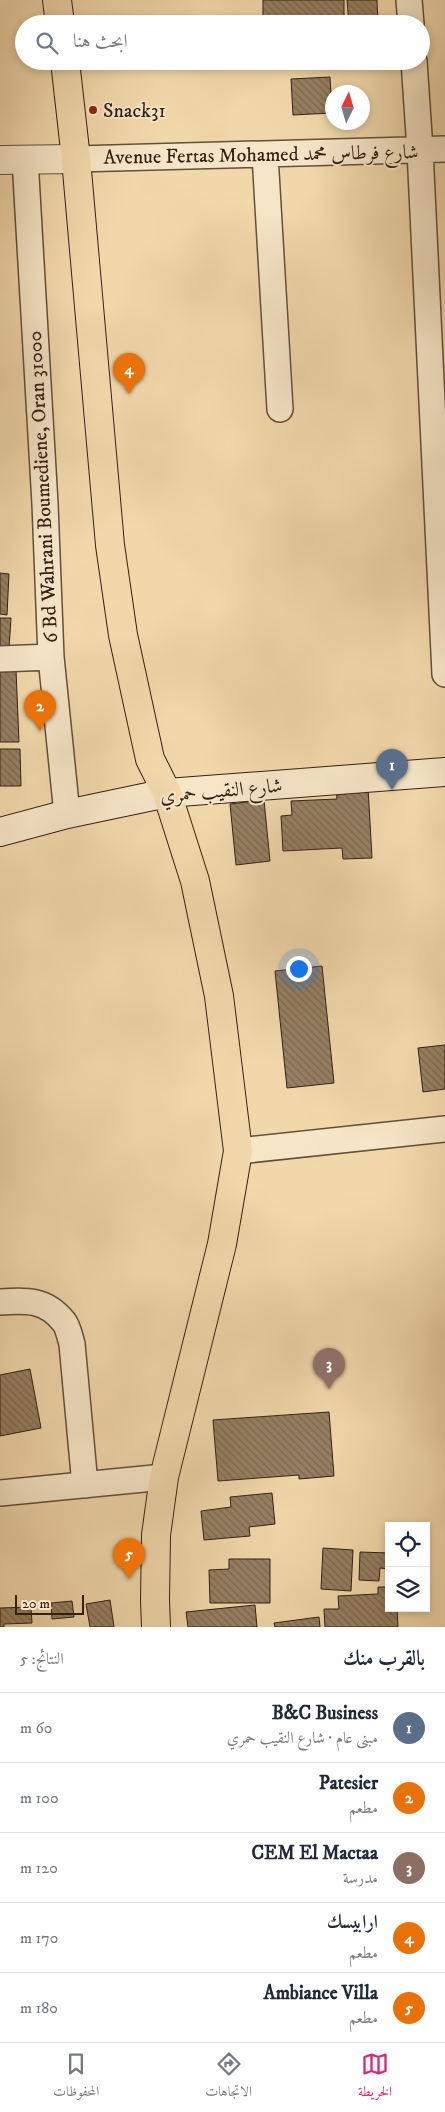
<!DOCTYPE html>
<html lang="ar">
<meta charset="utf-8">
<style>
:root{--surface:#fff;--page:#f6f6f7;--text:#1f2937;--muted:#747a83;--line:#e0e1e3;--accent:#db2777}
body{margin:0;font-family:"IM FELL DW Pica",Amiri,serif;background:var(--page);color:var(--text);direction:rtl}
.controls{position:absolute;right:15px;bottom:15px;display:grid;overflow:hidden;border-radius:0px;box-shadow:0 2px 8px #0003}
.controls button{width:45px;height:45px;display:grid;place-items:center;padding:0;border:0;border-bottom:1px solid var(--line);background:var(--surface);color:var(--text);font:25px sans-serif}
.compass{position:absolute;left:325px;top:85px;width:45px;height:45px;border-radius:50%;background:var(--surface);box-shadow:0 2px 8px #0003;rotate:5deg}
.scale{position:absolute;left:15px;bottom:12px;width:69px;box-sizing:border-box;padding-left:5px;border:2px solid #342115;border-top:0;font-size:14px;line-height:18px;white-space:nowrap;color:#342115;-webkit-text-stroke:4px #f6e6c8;paint-order:stroke}
.you{position:absolute;left:298px;top:968px;width:18px;height:18px;margin:-12px;border:4px solid #fff;border-radius:50%;background:#1a73e8;box-shadow:0 0 0 8px #1a73e833}
.badge{display:grid;place-items:center;width:32px;height:32px;border-radius:50%;background:var(--accent);color:#fff;font-size:16px;font-weight:700}
.pin{position:absolute;translate:-50% -41px;filter:drop-shadow(0 1px 2px #0008)}
.pin::after{content:'';position:absolute;top:26px;width:18px;height:15px;background:inherit;clip-path:polygon(0 0,100% 0,50% 100%)}
.list{margin:0;padding:0;list-style:none}
h2{display:flex;justify-content:space-between;align-items:center;height:65px;margin:0;padding:0 20px;font-size:21px}
h2 small{font-size:16px;font-weight:400;color:var(--muted)}
.list li{display:grid;grid-template-columns:32px 1fr auto;gap:15px;align-items:center;box-sizing:border-box;height:70px;padding:0 20px;border-top:1px solid var(--line)}
.list b{display:block;font-size:19px;white-space:nowrap}
.list p{margin:0;font-size:16px;white-space:nowrap;color:var(--muted)}
.list em{font-size:16px;font-style:normal;color:var(--muted)}
.icon{flex:none;width:28px;height:28px;fill:none;stroke:currentColor;stroke-width:2;stroke-linecap:round;stroke-linejoin:round}
.map{position:relative;flex:none;width:445px;height:1627px;overflow:hidden;direction:ltr}
.search{position:absolute;background:var(--surface);box-shadow:0 2px 8px #0003;left:15px;right:15px;top:15px;height:55px;display:flex;align-items:center;gap:12px;box-sizing:border-box;padding:0 18px;border-radius:28px;color:var(--muted);font-size:19px}
.sheet{height:415px;background:var(--surface)}
nav{display:flex;justify-content:space-around;align-items:center;box-sizing:border-box;height:70px;border-top:1px solid var(--line);background:var(--surface);font-size:14px;color:var(--muted)}
nav a{display:grid;justify-items:center;gap:2px}
nav .on{color:var(--accent)}
.map>svg:first-child{display:block}
.building{fill:url(#building-back-hatch);stroke:#342115}
.lines{fill:none;stroke-linecap:round;stroke-linejoin:round}
.minor-casing{stroke:#634f3a;stroke-width:28}
.tertiary-casing{stroke:#634f3a;stroke-width:30}
.secondary-casing{stroke:#342115;stroke-width:30}
.primary-casing{stroke:#342115;stroke-width:30}
.minor{stroke:#f6e6c8;stroke-width:25}
.tertiary{stroke:#f6e6c8;stroke-width:28}
.secondary{stroke:#f6e6c8;stroke-width:28}
.primary{stroke:#f1d8ab;stroke-width:28}
.poi-dot{fill:#8f2418;stroke:#f6e6c8;stroke-width:2}
.labels{text-anchor:middle;stroke-width:4;stroke-linejoin:round;paint-order:stroke}
.poi-label{font-size:20px;fill:#342115;stroke:#f6e6c8;text-anchor:start}
.street-label{font-size:20px;fill:#342115;stroke:#f6e6c8}
</style>
<div class="map">
<svg width="445" height="1627" viewBox="0 0 445 1627">
<defs>
<pattern id="building-back-hatch" width="6" height="6" patternUnits="userSpaceOnUse" patternTransform="scale(1.25)"><rect width="6" height="6" fill="#968063"/><path d="M-1 5l2 2M0 0l6 6M5-1l2 2" fill="none" stroke="#7b6850"/></pattern>
</defs>
<rect width="100%" height="100%" fill="#f1d8ab"/>
<filter id="stains"><feTurbulence type="fractalNoise" baseFrequency=".004" numOctaves="4"/><feColorMatrix values="0 0 0 0 .2 0 0 0 0 .09 0 0 0 0 .02 0 0 0 .5 -.17"/></filter>
<radialGradient id="worn" r=".72"><stop offset=".6" stop-color="#630" stop-opacity="0"/><stop offset="1" stop-color="#630" stop-opacity=".3"/></radialGradient>
<path class="building" d="M263 0H344V24H263Z
M347 0H377L378 24H349Z
M330 77 332 113 293 115 291 79Z
M0 573 9 574 7 615 0 614Z
M0 618H11L9 648H0Z
M0 670H16L19 742H0Z
M0 749H20L21 786H0Z
M368 787 372 858 343 859 342 848 283 851 281 816 292 815 291 801 337 799 336 789Z
M264 800 270 861 236 865 230 804Z
M322 966 334 1083 287 1088 275 971Z
M445 1045V1089L423 1092 418 1048Z
M30 1369 41 1428 0 1436V1375Z
M329 1412 334 1476 299 1479V1475L218 1481 213 1420Z
M272 1493 275 1524 249 1527 250 1536 204 1540 201 1511 231 1507 230 1497Z
M323 1548 353 1550 351 1591 321 1589Z
M360 1552 389 1553V1569L380 1568 379 1581 359 1580Z
M229 1559H270V1603H210L209 1570 229 1569Z
M378 1587H389V1608H397L398 1627H325L324 1609H339L338 1596 378 1594Z
M110 1600 114 1627H90L86 1604Z
M72 1601 74 1617 52 1619 51 1603Z
M255 1605 257 1627H188L186 1612Z
M31 1607 32 1623 4 1624V1627H0V1608Z
M319 1617 320 1627H275L274 1623Z"/>
<g class="lines">
<g class="minor-casing">
<path id="minor" d="M409 0 411 24
M414 61 420 150 445 674
M265 155 280 409
M25 159 45 504 51 657 67 814
M76 159 445 149
M0 659 51 657
M238 1151 445 1129
M0 1302C26 1300 46 1299 64 1322 68 1327 70 1337 72 1344L85 1485
M0 1493 164 1477"/>
</g>
<g class="tertiary-casing">
<path id="tertiary" d="M0 160 76 159"/>
</g>
<g class="secondary-casing">
<path id="secondary" d="M0 832 67 814 167 793 445 772"/>
</g>
<g class="primary-casing">
<path id="primary" d="M57 0 60 24
M65 61 76 159 110 545 123 635 150 759 167 793 195 881 219 996 238 1151 222 1244 164 1477 156 1535 155 1600 156 1627"/>
</g>
<use href="#minor" class="minor"/>
<use href="#tertiary" class="tertiary"/>
<use href="#secondary" class="secondary"/>
<use href="#primary" class="primary"/>
</g>
<circle class="poi-dot" cx="93" cy="110" r="5"/>
<g class="labels">
<g class="poi-label">
<text x="103" y="117">Snack31</text>
</g>
<g class="street-label">
<text transform="translate(261 154) rotate(-1)" y="7">Avenue Fertas Mohamed شارع فرطاس محمد</text>
<text transform="translate(42 487) rotate(-93)" y="7">6 Bd Wahrani Boumediene, Oran 31000</text>
<text transform="translate(221 790) rotate(-5)" y="7">شارع النقيب حمري</text>
</g>
</g>
<rect width="100%" height="100%" filter="url(#stains)"/>
<rect width="100%" height="100%" fill="url(#worn)"/>
</svg>
<div class="controls">
<button><svg class="icon" aria-label="locate" viewBox="0 0 24 24"><circle cx="12" cy="12" r="6"/><path d="M12 2v4M12 18v4M2 12h4M18 12h4"/></svg></button>
<button><svg class="icon" aria-label="layers" viewBox="0 0 24 24"><path d="M12 4l9 5-9 5-9-5zM3 14l9 5 9-5"/></svg></button>
</div>
<svg class="compass" viewBox="-18 -18 36 36"><path d="M0-13l5 13h-10z" fill="#e53935"/><path d="M0 13l5-13h-10z" fill="#747a83"/></svg>
<div class="scale">20 m</div>
<div class="you"></div>
<div class="pin badge" style="left:392px;top:790px;background:#5c6f8a">1</div>
<div class="pin badge" style="left:40px;top:731px;background:#e8710a">2</div>
<div class="pin badge" style="left:329px;top:1389px;background:#8d6e63">3</div>
<div class="pin badge" style="left:129px;top:394px;background:#e8710a">4</div>
<div class="pin badge" style="left:129px;top:1579px;background:#e8710a">5</div>
<div class="search"><svg class="icon" aria-label="search" viewBox="0 0 24 24"><circle cx="10" cy="10" r="6"/><path d="M15 15l6 6"/></svg>ابحث هنا</div>
</div>
<section class="sheet">
<h2>بالقرب منك<small>النتائج: 5</small></h2>
<ul class="list">
<li><span class="badge" style="background:#5c6f8a">1</span><div><b>B&amp;C Business</b><p>مبنى عام · شارع النقيب حمري</p></div><em>60 m</em></li>
<li><span class="badge" style="background:#e8710a">2</span><div><b>Patesier</b><p>مطعم</p></div><em>100 m</em></li>
<li><span class="badge" style="background:#8d6e63">3</span><div><b>CEM El Mactaa</b><p>مدرسة</p></div><em>120 m</em></li>
<li><span class="badge" style="background:#e8710a">4</span><div><b>ارابيسك</b><p>مطعم</p></div><em>170 m</em></li>
<li><span class="badge" style="background:#e8710a">5</span><div><b>Ambiance Villa</b><p>مطعم</p></div><em>180 m</em></li>
</ul>
</section>
<nav>
<a class="on"><svg class="icon" aria-label="map" viewBox="0 0 24 24"><path d="M3 6l6-2 6 2 6-2v14l-6 2-6-2-6 2zM9 4v14M15 6v14"/></svg>الخريطة</a>
<a><svg class="icon" aria-label="directions" viewBox="0 0 24 24"><path d="M12 3l9 9-9 9-9-9zM9 14v-3h6M13 9l2 2-2 2"/></svg>الاتجاهات</a>
<a><svg class="icon" aria-label="saved" viewBox="0 0 24 24"><path d="M7 4h10v16l-5-4-5 4z"/></svg>المحفوظات</a>
</nav>
